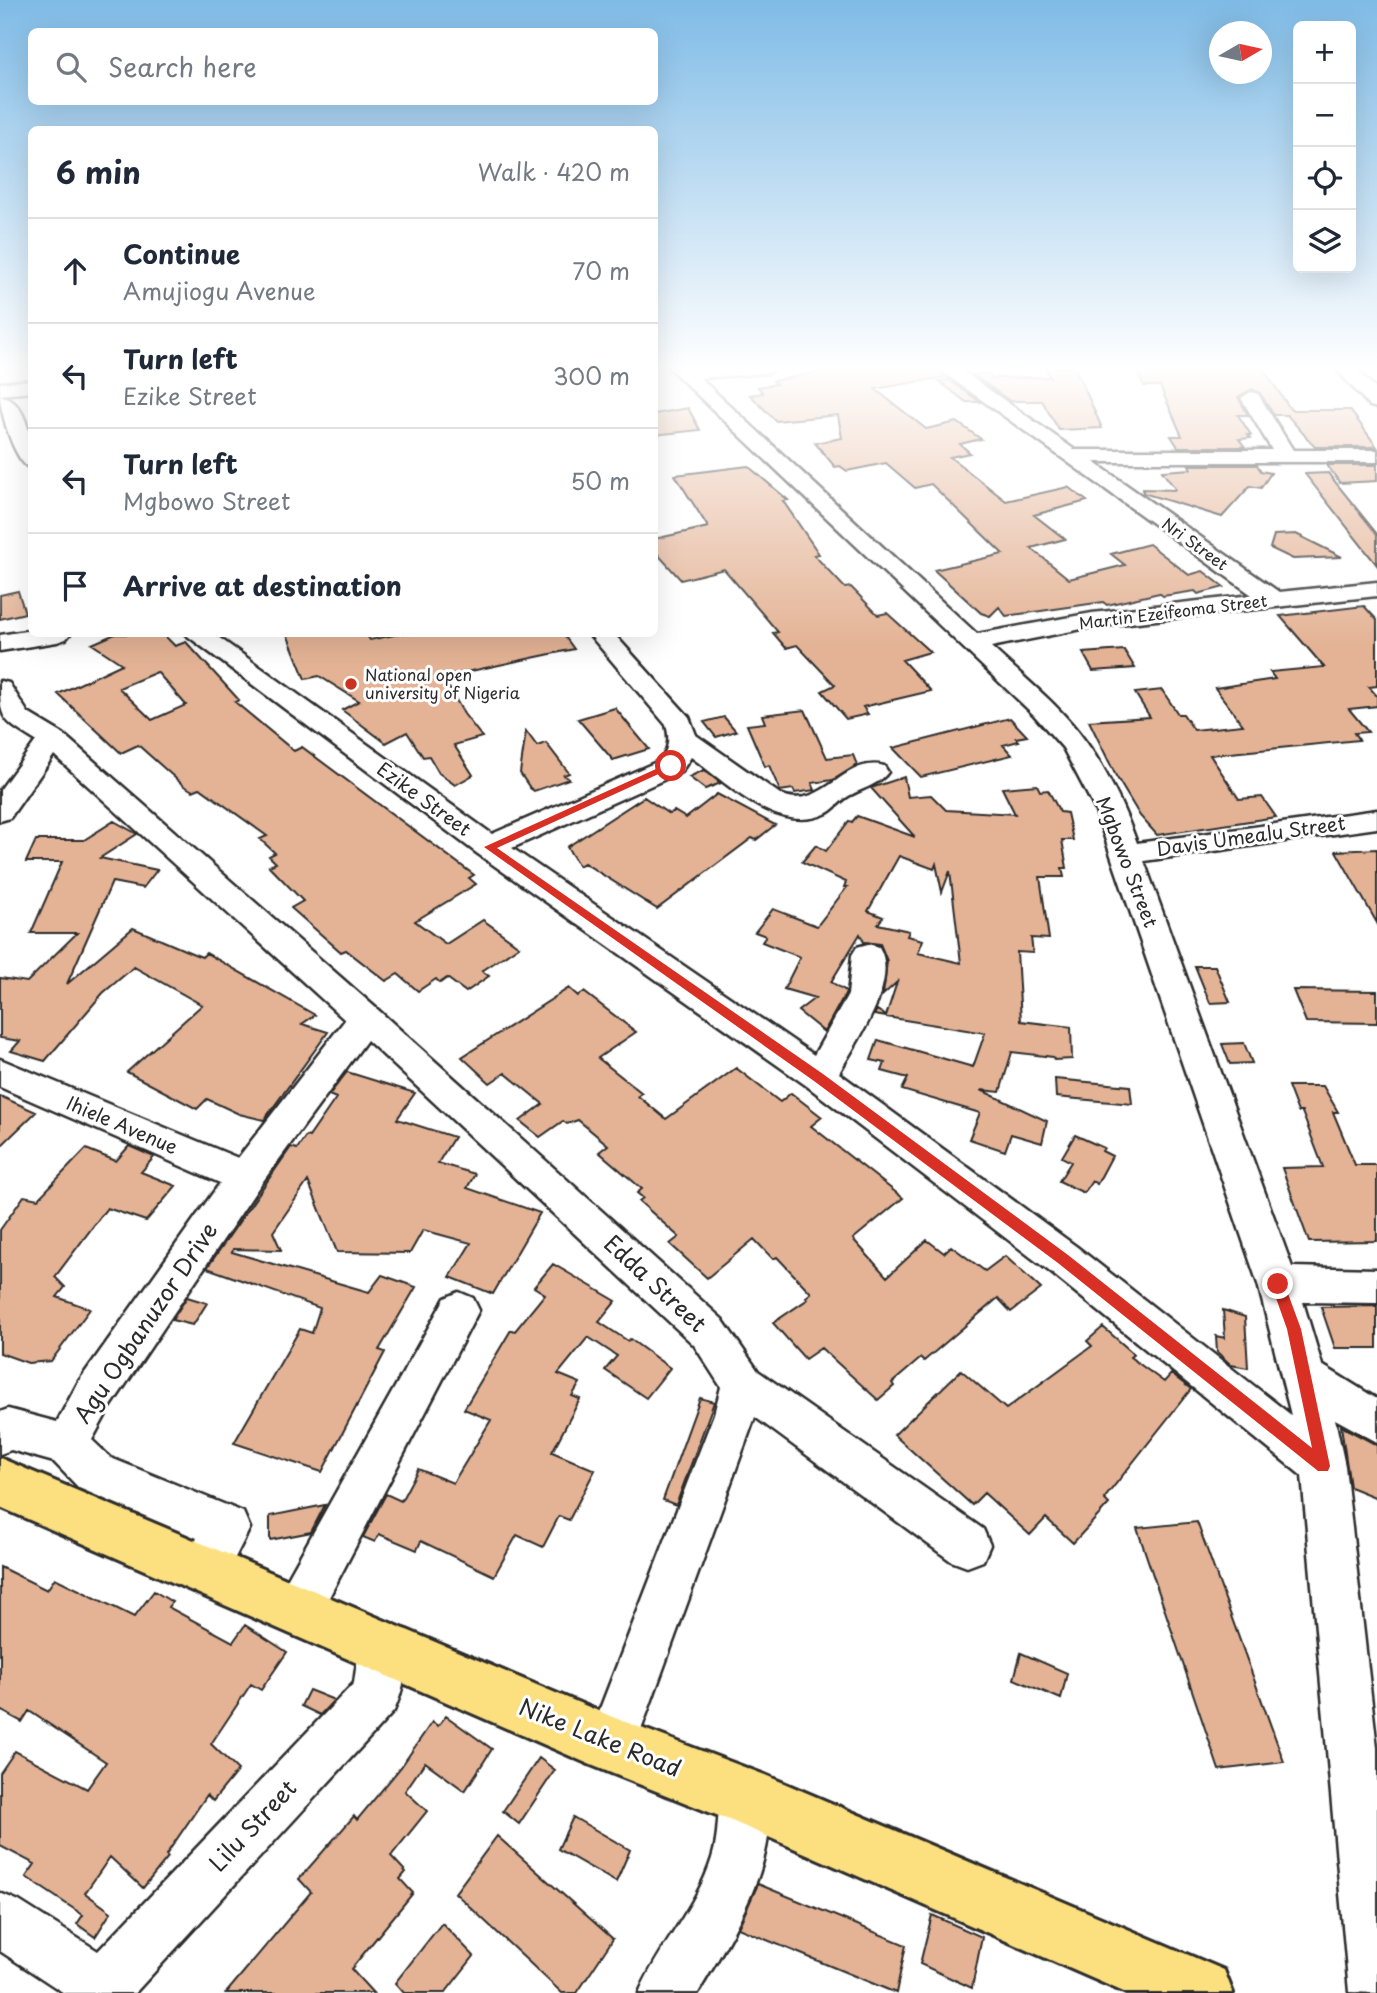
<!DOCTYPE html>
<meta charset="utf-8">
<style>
:root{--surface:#fff;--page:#f6f6f7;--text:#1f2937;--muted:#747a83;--line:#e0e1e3}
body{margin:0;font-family:"Playpen Sans",sans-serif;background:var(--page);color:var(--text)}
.controls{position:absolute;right:21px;top:21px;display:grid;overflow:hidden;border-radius:10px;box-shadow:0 7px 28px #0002}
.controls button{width:63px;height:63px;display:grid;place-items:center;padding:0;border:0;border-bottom:2px solid var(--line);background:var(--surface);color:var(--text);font:35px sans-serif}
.compass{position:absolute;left:1209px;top:21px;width:63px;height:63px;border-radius:50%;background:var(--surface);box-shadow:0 7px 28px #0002;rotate:81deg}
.stop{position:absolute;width:21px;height:21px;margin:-16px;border:5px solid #d93025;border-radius:50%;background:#fff}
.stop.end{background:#d93025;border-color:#fff;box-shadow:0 2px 7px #0008}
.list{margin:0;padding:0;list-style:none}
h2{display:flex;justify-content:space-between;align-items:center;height:91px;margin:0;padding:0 28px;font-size:30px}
h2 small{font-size:23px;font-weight:400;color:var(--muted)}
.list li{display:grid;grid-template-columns:46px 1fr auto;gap:21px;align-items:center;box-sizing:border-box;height:105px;padding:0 28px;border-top:2px solid var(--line)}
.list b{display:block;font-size:26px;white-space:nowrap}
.list p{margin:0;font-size:23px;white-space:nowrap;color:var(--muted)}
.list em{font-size:23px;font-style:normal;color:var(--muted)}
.icon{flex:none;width:38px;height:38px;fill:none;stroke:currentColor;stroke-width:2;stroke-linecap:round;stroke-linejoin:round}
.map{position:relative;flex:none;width:1377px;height:1993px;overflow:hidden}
.search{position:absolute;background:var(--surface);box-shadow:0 7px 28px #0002;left:28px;top:28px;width:630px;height:77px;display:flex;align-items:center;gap:18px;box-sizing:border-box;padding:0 24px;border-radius:10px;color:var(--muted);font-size:26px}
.panel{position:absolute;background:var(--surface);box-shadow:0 7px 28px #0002;left:28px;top:126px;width:630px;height:511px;border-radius:10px}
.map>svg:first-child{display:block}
.building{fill:#e4b395;stroke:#2b2b2b;stroke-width:2;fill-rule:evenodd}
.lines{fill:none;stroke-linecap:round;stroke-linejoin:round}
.minor-casing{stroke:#2b2b2b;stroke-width:5}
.major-casing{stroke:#2b2b2b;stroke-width:6}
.minor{fill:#fff;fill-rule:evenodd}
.major{fill:#fce080;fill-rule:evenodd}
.route{fill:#d93025}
.poi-dot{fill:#c8321e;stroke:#fff;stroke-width:2.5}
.labels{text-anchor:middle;stroke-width:6;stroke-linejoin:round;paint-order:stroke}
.far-street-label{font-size:16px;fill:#2b2b2b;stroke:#fff}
.far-poi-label{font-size:16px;fill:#2b2b2b;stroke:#fff;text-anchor:start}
.street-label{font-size:19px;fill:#2b2b2b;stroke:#fff}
.near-street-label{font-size:23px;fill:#2b2b2b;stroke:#fff}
</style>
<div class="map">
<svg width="1377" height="1993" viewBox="0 0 1377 1993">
<rect width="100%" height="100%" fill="#fff"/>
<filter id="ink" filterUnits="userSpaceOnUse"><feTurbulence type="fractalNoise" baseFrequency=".0143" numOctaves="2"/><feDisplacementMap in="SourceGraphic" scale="14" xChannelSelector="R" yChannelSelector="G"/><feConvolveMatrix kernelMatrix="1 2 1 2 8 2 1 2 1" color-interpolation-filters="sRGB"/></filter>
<g filter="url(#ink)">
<path class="building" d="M846 367H934L945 377 875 389 926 429 957 422 981 439 960 444 970 453 950 457 1006 501 1068 487 1087 501 1034 515 1065 539 1031 548 1069 579 1125 565 1111 554 1149 544 1189 575 1203 571 1224 587 1198 594 1195 591 1163 596 1159 593 1107 605 1103 602 1006 616 999 607 990 616 981 613 934 570 1003 554 931 484 915 488 886 463 847 471 840 466 835 467 815 443 842 438 838 415 776 421 750 395 763 393 758 387 776 384 773 381Z
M1045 367H1075L1102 428 1059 430 1042 401H1010L973 375 988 373 992 378 1050 377Z
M1134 367H1262L1291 410H1350L1377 447H1315L1287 415H1274L1260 393 1252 389 1238 397 1248 415H1238L1251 435H1248L1251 438 1239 439 1245 447H1178L1171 436H1182L1160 386H1144Z
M949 380 980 402H966L939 381Z
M688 408 700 430 654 435V414Z
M1189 465H1257L1261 471 1271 473 1261 488 1250 486 1222 517 1143 493V489L1176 490 1162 471 1191 469Z
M1327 465H1377V481L1340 483Z
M748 466 788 500 783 501 819 554 814 555 845 588 851 587 878 615 887 613 930 652 902 660 931 691 863 707 868 714 846 719 822 691 835 685 797 645 786 648 773 633 778 632 724 569 681 580 654 550V539L708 527 675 475Z
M1328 473 1377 534V565L1305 474Z
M1296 534 1342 557 1293 559 1270 548 1274 535Z
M18 591 25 613 0 619V595Z
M1364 606 1377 620V686L1369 687 1377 696V706L1349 709 1368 732 1354 733 1359 740 1210 755 1239 799 1262 797 1276 817 1157 835 1140 816 1116 776 1089 721 1150 717 1135 693 1162 690 1178 714H1183L1194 730 1243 725 1215 688 1275 679 1270 672 1324 667 1280 616Z
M115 634H163L175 646 186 642 239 700 235 702 294 751 302 747 474 875 469 878 476 884 415 921 446 944 483 920 519 946 482 971 489 976 466 992 447 978 440 983 436 979 418 991 398 974 386 981 346 950 341 952 291 908 303 901 269 866 276 863 269 856 275 853 260 839 267 836 200 788 193 791 184 786 138 745 121 753 58 694 122 664 92 644ZM157 672 186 705 152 720 119 688Z
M287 634H366L370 640 399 634H563L574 649 443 677 464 714 482 737 454 745 473 775 455 785 439 773 429 756 423 757 407 732 386 743 342 710 359 701 319 676 305 679Z
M1124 650 1135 668 1093 671 1083 653Z
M615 708 629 725 649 749 613 760 578 719Z
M805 710 827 758 853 755 857 765 833 780 812 783 815 790 795 793 793 789 780 791 769 765 765 767 747 725 765 723 762 715Z
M724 717 736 731 716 737 704 722Z
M1010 718 1027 736 1016 738 1019 741 1003 745 1012 755 921 777 893 748Z
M526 731 537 746 546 743 569 773 564 775 569 779 534 791 530 788 520 773Z
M704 770 719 782 721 783 705 789 689 777Z
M904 777 908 797 931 795 946 810 1015 814 1002 788 1037 785 1040 791 1048 790 1060 812 1067 813 1073 840H1062L1067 868H1062L1064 877H1040L1049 939 1031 938 1033 953 1017 952 1021 1021 1071 1027 1072 1059 1054 1060 1053 1057 1012 1052 1000 1092 981 1090 1047 1121 1042 1143 1011 1134 1005 1151 969 1139 980 1113 902 1090 908 1078 882 1071 885 1063 871 1060 878 1040 973 1067 985 1033 874 1015 877 1010 886 1016 897 982 883 995 887 961 880 944 864 942 860 934 831 982 846 991 845 994 824 1032 798 1011 815 998 784 989 800 957 762 942 766 936 755 932 773 909 817 926 847 887H844L846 882 802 862 816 845 826 851 849 821 852 822 857 816 915 837 871 788ZM899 856 934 869 936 864 942 892 950 871 961 963 918 953 923 940 907 936 909 931 878 924 883 917 868 911Z
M717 794 775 825 756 840 752 838 657 909 584 863 579 866 567 847 644 797 669 814 674 811 686 818Z
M114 821 137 834 100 858 157 870 143 888 112 882 67 984 133 928 194 954 202 957 206 953 315 1015 302 1024 328 1032 264 1120 239 1114 207 1099 197 1109 127 1072 202 1005 134 967 103 993 45 1061 11 1051 20 1041 0 1038V978L27 982 77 933H31L62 862H26L36 840H84Z
M1377 849V923L1336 851Z
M1195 966H1215L1230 1002 1210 1003Z
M569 988 578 996 584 992 636 1032 598 1058 642 1093 638 1096 666 1119 736 1068 780 1102 791 1093 822 1117 811 1126 903 1198 853 1239 887 1277 927 1240 944 1253 951 1246 985 1271 1005 1256 1041 1289 1011 1312 998 1298 924 1361 921 1358 892 1383 894 1386 878 1400 821 1348 805 1359 773 1323 808 1299 806 1297 811 1293 777 1257 773 1259 754 1239 707 1278 670 1244 679 1237 639 1201 643 1198 637 1193 642 1189 599 1152 608 1145 578 1120 567 1124 563 1121 540 1137 520 1121 543 1104 505 1073 490 1083 462 1057Z
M1293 990 1377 991V1023L1306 1022Z
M1244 1043 1252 1063 1230 1064 1222 1044Z
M347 1072 415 1093 397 1119 454 1137 438 1163 475 1174 467 1188 540 1213 493 1294 450 1277 471 1243 423 1230 410 1253 337 1252 308 1181 273 1232 281 1250 233 1249 232 1252 369 1292 382 1275 416 1287 379 1350 385 1352 322 1472 234 1443 300 1329 312 1333 320 1308 207 1268 291 1147 297 1149 306 1136 309 1137 336 1098 329 1095Z
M1055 1079 1130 1086 1132 1104 1056 1097Z
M1288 1086H1323L1338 1112H1333L1355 1165H1377V1241L1309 1242 1282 1168 1323 1167 1302 1112H1298Z
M0 1096 36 1112 0 1147Z
M1075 1135 1104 1148 1102 1151 1112 1156 1097 1184 1092 1181 1084 1193 1059 1181 1071 1162 1062 1157Z
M129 1146 154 1157 141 1172 176 1186 146 1221 107 1208 55 1277 65 1287 57 1297 90 1309 51 1361 28 1363 0 1353V1230L24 1196 38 1199 86 1149 116 1161Z
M553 1264 616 1301 599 1322 628 1341 630 1339 670 1368 646 1398 605 1370 617 1356 588 1337 558 1374 580 1383 572 1396 580 1399 552 1452 595 1470 569 1520 559 1516 543 1547 517 1535 494 1576 421 1541 417 1550 379 1534 375 1542 363 1537 386 1494 401 1501 418 1469 453 1483 491 1420 464 1409 511 1330 515 1331 545 1294 534 1287Z
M187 1297 207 1303 193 1325 172 1320Z
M1377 1306V1348H1335L1321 1307Z
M1223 1310 1245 1317 1248 1368 1231 1365 1217 1352 1216 1336 1225 1338Z
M1103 1327 1134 1354 1130 1357 1164 1382 1171 1374 1191 1389 1104 1499 1109 1504 1073 1543 1046 1518 1030 1535 984 1493 972 1505 894 1435 961 1370 1006 1409 1092 1346 1087 1341Z
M700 1398 714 1402 676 1505 663 1500Z
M1341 1426 1377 1445V1498L1350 1487Z
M325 1505 311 1532 270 1540V1516Z
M1197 1522 1284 1762 1219 1770 1137 1528Z
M0 1567 47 1590 55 1578 134 1617 154 1591 172 1602 168 1607 233 1642 245 1625 287 1652 261 1690 251 1684 211 1744 238 1770 213 1801 207 1795 166 1855 168 1857 143 1888 110 1857 85 1893 111 1912 95 1937 77 1924 83 1915 26 1877 35 1864 0 1846V1773L15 1751 87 1789 106 1762 29 1711 22 1722 0 1710Z
M1021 1653 1067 1673 1061 1699 1014 1679Z
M309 1690 334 1700 320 1715 301 1706Z
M446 1716 492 1749 465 1791 425 1762 405 1791 427 1811 391 1856 406 1872 400 1879 413 1893 351 1969 373 1993H226L311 1892 299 1879 354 1816 357 1820 401 1767 432 1722 438 1726Z
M539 1758 555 1770 519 1824 503 1811Z
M573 1817 630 1850 616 1882 558 1849Z
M497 1836 613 1939 577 1993H562L455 1893Z
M758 1884 906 1945 896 1993 738 1928Z
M932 1915 982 1937 972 1988 920 1964Z
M442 1923 474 1956 445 1993H404L395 1983Z"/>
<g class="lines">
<g class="minor-casing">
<path id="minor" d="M668 367H778L769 373 700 378 977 634 1092 613 1252 595 936 367H957L1075 450H1272L1241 398 1251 392 1258 394 1293 450H1377V462H1094L1279 592 1377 582V596L1092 627 991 647C1023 677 1061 706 1086 742 1108 772 1124 808 1137 843L1377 810V828L1144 861 1292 1267 1377 1269V1303L1303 1302 1322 1365 1377 1399V1442L1335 1419 1345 1466 1377 1748V1993L1349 1992 1302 1476 1049 1271 807 1086 478 854 185 634H214L492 834 661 760C669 748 670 738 666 725L589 634H614L689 717 696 735 780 794C823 813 843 755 884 766L888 772C879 785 860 789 847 797 839 802 833 811 825 814 777 835 727 783 691 757L681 772 512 848 814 1055 848 995 852 955 857 947 868 944 879 947C900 982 856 1042 839 1073L1077 1247 1291 1415 1258 1284 1095 809 1063 748 1034 715Z
M1334 367H1354L1377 390V408L1370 406Z
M32 380V392L0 395V383Z
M0 395C30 403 32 445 32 469 15 465 0 411 0 395Z
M32 630V634H70L66 639 57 642 0 651V635Z
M0 681 9 683 28 713 63 734 377 1009 722 1319 758 1371 983 1529 990 1545 983 1561 967 1567 951 1561 755 1417 629 1763 611 1770 593 1763 586 1745 714 1414 721 1387 694 1345 367 1040 258 1188 109 1409 92 1440 111 1458 243 1512 250 1528 221 1585 205 1592 189 1585 182 1569 197 1538 79 1488 54 1462 11 1450 0 1454V1412L8 1409 57 1422 79 1381 220 1183 0 1087V1059L238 1158 345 1020 54 755 10 818 0 821V790L36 741C3 720 0 722 0 681Z
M459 1292 473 1298 479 1310 314 1626 297 1632 280 1626 274 1609 280 1592 445 1298Z
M383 1623 400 1630C411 1656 405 1686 394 1711L135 1993H64L0 1951V1893L19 1901 98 1951 354 1683 359 1647 366 1630Z
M744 1770 762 1778C790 1847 732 1935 698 1993H639C659 1946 697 1907 712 1858 721 1832 715 1804 726 1778Z"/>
</g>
<g class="major-casing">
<path id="major" d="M0 1458 615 1718 765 1775 1224 1970 1233 1993H1126L734 1822 591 1765 0 1507Z"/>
</g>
<use href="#minor" class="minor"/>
<use href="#major" class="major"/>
</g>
</g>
<linearGradient id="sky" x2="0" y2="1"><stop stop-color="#7fbbe6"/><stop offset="0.57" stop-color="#fff"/><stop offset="1" stop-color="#fff" stop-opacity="0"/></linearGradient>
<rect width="1377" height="646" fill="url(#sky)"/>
<path class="route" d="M667 764 676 766 497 848 823 1074 1068 1255 1312 1448 1287 1329 1271 1284 1278 1279 1283 1280 1301 1329 1330 1466 1328 1471H1318L1058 1263 814 1081 484 847Z"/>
<circle class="poi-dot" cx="351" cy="684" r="7"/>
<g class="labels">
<g class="far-street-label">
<text transform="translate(1195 544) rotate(36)" y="6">Nri Street</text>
<text transform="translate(1173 612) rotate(-7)" y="6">Martin Ezeifeoma Street</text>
</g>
<g class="far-poi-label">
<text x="365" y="681">National open<tspan x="365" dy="18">university of Nigeria</tspan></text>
</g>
<g class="street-label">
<text transform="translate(424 799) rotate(36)" y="7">Ezike Street</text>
<text transform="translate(1251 836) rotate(-8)" y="7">Davis Umealu Street</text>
<text transform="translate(1127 862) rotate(69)" y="7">Mgbowo Street</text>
<text transform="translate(122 1125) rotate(23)" y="7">Ihiele Avenue</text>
</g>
<g class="near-street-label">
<text transform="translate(655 1284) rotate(43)" y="8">Edda Street</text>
<text transform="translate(146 1323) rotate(-56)" y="8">Agu Ogbanuzor Drive</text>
<text transform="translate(600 1738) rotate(22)" y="8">Nike Lake Road</text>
<text transform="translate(253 1826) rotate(-47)" y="8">Lilu Street</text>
</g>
</g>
</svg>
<div class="controls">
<button>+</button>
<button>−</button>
<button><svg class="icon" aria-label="locate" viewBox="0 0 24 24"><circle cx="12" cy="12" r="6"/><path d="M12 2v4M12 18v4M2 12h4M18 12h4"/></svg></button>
<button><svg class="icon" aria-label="layers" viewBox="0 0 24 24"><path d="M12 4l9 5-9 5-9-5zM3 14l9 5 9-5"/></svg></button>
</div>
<svg class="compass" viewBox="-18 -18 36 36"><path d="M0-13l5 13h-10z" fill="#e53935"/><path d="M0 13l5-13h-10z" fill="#747a83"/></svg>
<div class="stop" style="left:671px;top:766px"></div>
<div class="stop end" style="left:1278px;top:1284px"></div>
<div class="search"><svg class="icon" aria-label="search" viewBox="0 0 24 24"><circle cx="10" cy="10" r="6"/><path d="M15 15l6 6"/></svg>Search here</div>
<section class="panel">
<h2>6 min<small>Walk · 420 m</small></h2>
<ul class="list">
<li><svg class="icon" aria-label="ahead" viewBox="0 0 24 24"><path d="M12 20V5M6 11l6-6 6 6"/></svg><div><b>Continue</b><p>Amujiogu Avenue</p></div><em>70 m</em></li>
<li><svg class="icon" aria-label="left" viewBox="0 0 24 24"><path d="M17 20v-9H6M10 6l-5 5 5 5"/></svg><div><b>Turn left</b><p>Ezike Street</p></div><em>300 m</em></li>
<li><svg class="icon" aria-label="left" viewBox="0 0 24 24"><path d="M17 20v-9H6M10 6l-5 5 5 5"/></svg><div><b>Turn left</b><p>Mgbowo Street</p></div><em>50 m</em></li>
<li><svg class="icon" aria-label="arrive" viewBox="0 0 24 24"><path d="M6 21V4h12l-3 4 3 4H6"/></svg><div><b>Arrive at destination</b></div></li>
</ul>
</section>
</div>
